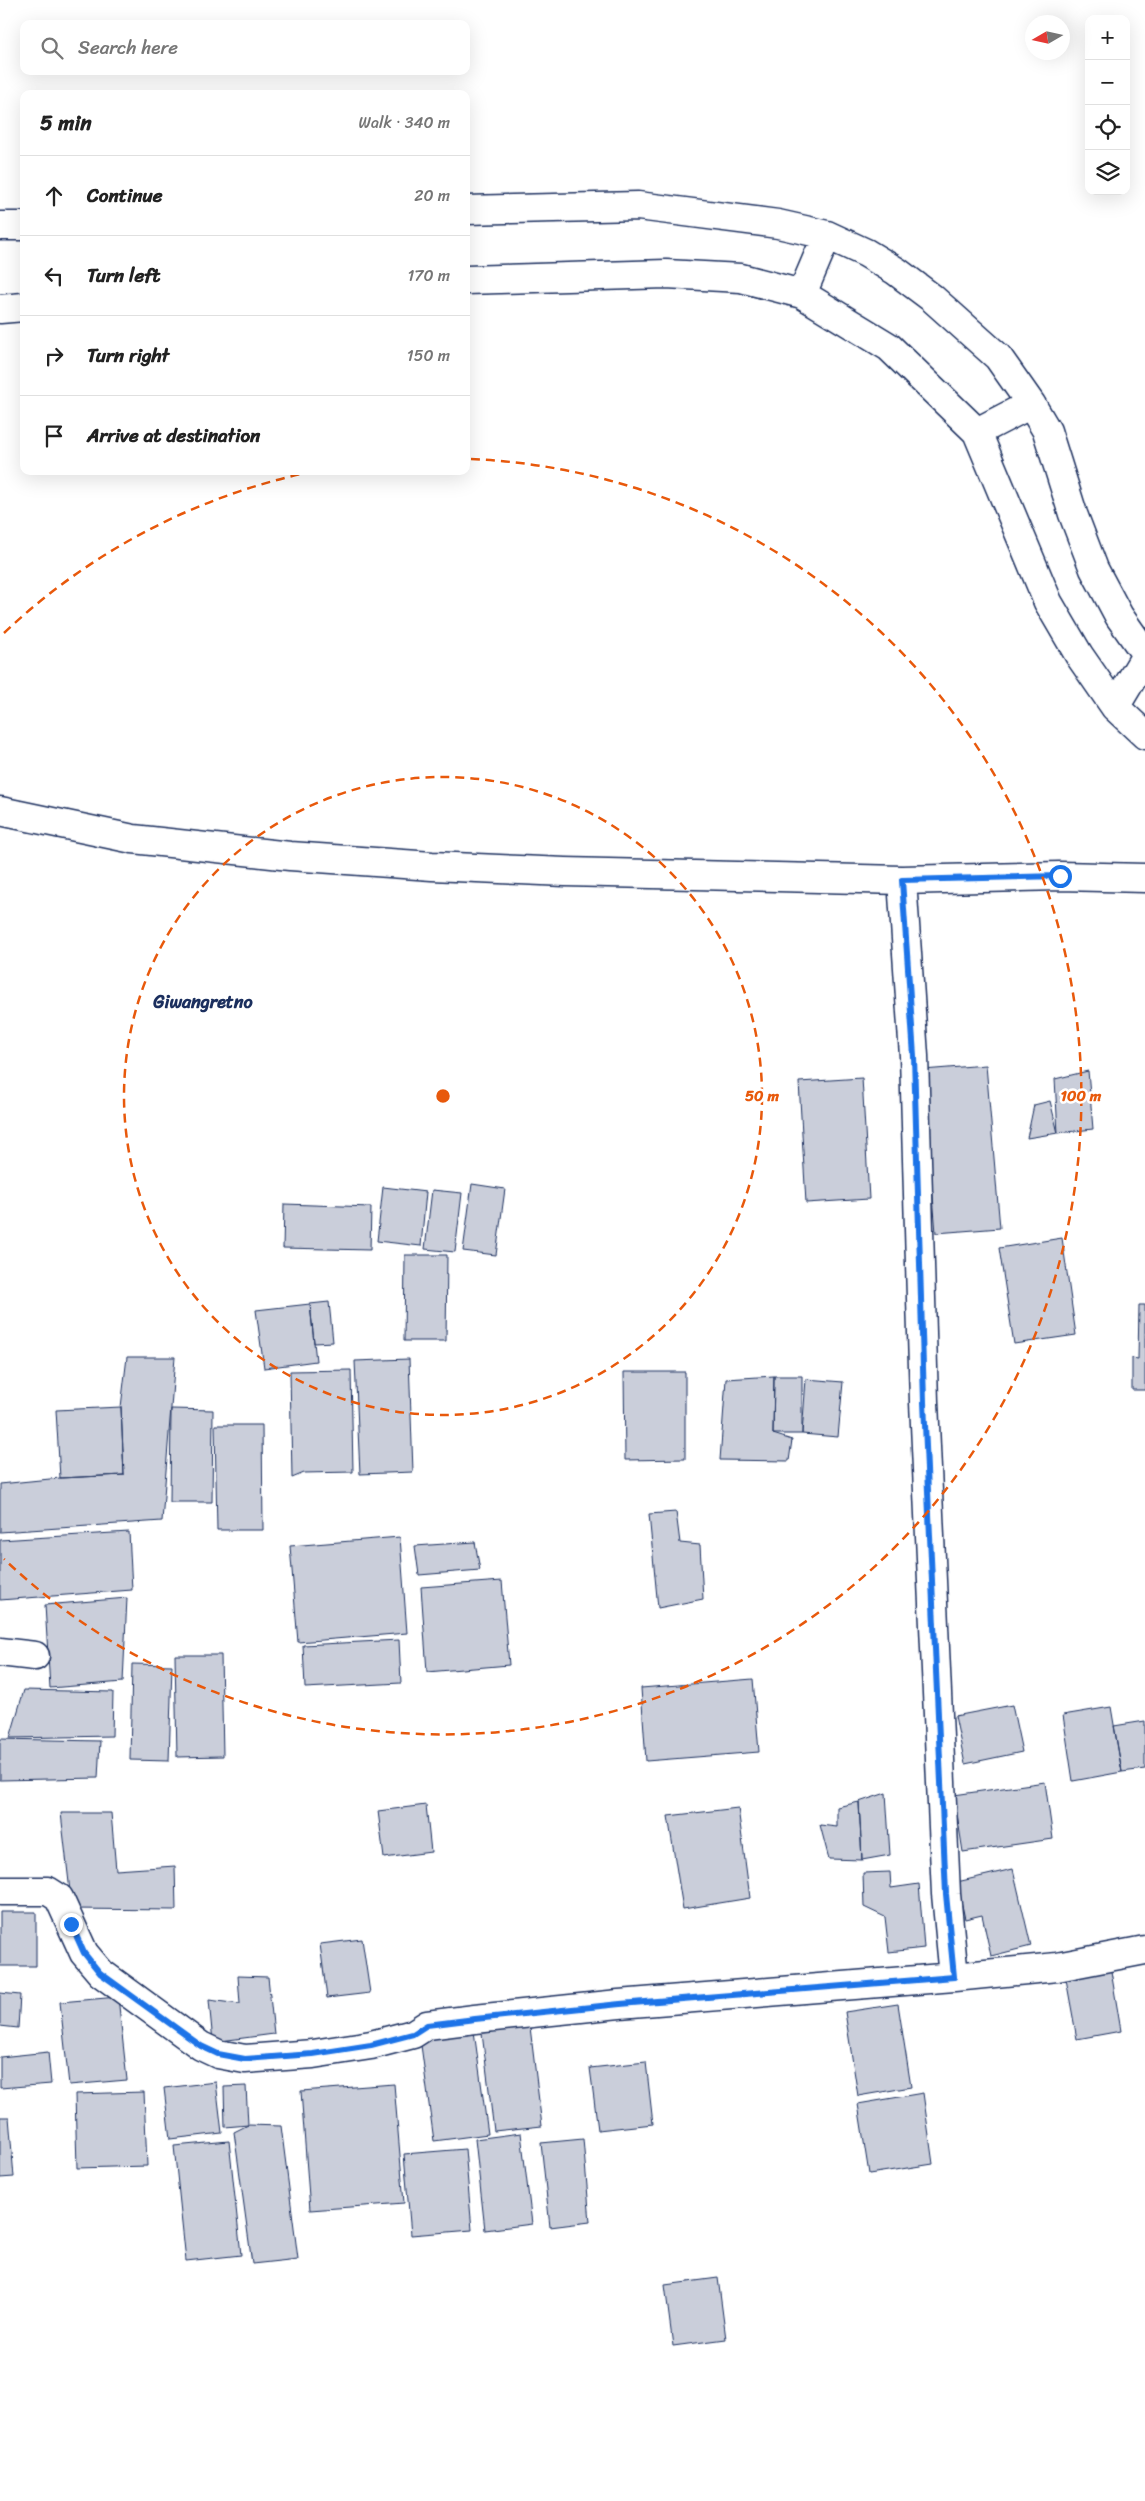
<!DOCTYPE html>
<meta charset="utf-8">
<style>
:root{--surface:#fff;--page:#f2f2f2;--text:#222;--muted:#767676;--line:#e0e0e0}
body{margin:0;font-family:Sriracha,sans-serif;background:var(--page);color:var(--text)}
.controls{position:absolute;right:15px;top:15px;display:grid;overflow:hidden;border-radius:10px;box-shadow:0 5px 20px #0002}
.controls button{width:45px;height:45px;display:grid;place-items:center;padding:0;border:0;border-bottom:1px solid var(--line);background:var(--surface);color:var(--text);font:25px sans-serif}
.compass{position:absolute;left:1025px;top:15px;width:45px;height:45px;border-radius:50%;background:var(--surface);box-shadow:0 5px 20px #0002;rotate:261deg}
.stop{position:absolute;width:15px;height:15px;margin:-11px;border:4px solid #1a73e8;border-radius:50%;background:#fff}
.stop.end{background:#1a73e8;border-color:#fff;box-shadow:0 1px 5px #0008}
.list{margin:0;padding:0;list-style:none}
h2{display:flex;justify-content:space-between;align-items:center;height:65px;margin:0;padding:0 20px;font-size:21px}
h2 small{font-size:16px;font-weight:400;color:var(--muted)}
.list li{display:grid;grid-template-columns:32px 1fr auto;gap:15px;align-items:center;box-sizing:border-box;height:80px;padding:0 20px;border-top:1px solid var(--line)}
.list b{display:block;font-size:19px;white-space:nowrap}
.list em{font-size:16px;font-style:normal;color:var(--muted)}
.icon{flex:none;width:28px;height:28px;fill:none;stroke:currentColor;stroke-width:2;stroke-linecap:round;stroke-linejoin:round}
.map{position:relative;flex:none;width:1145px;height:2501px;overflow:hidden}
.search{position:absolute;background:var(--surface);box-shadow:0 5px 20px #0002;left:20px;top:20px;width:450px;height:55px;display:flex;align-items:center;gap:12px;box-sizing:border-box;padding:0 18px;border-radius:10px;color:var(--muted);font-size:19px}
.panel{position:absolute;background:var(--surface);box-shadow:0 5px 20px #0002;left:20px;top:90px;width:450px;height:385px;border-radius:10px}
.map>svg:first-child{display:block}
.building{fill:#caceda;stroke:#1b2f5e}
.lines{fill:none;stroke-linecap:round;stroke-linejoin:round}
.street-casing{stroke:#1b2f5e;stroke-width:31}
.street{stroke:#fff;stroke-width:28}
.route{stroke:#1a73e8;stroke-width:6}
.ring{fill:none;stroke:#e8590c;stroke-width:2.5;stroke-dasharray:9 6}
.labels{text-anchor:middle;stroke-width:5;stroke-linejoin:round;paint-order:stroke}
.quarter-label{font-size:18px;font-weight:bold;fill:#1b2f5e;stroke:#fff}
.centre{fill:#e8590c;stroke:#fff;stroke-width:2.5}
.ring-label{font-size:15px;text-anchor:middle;font-weight:bold;fill:#e8590c;stroke:#fff;stroke-width:5;stroke-linejoin:round;paint-order:stroke}
</style>
<div class="map">
<svg width="1145" height="2501" viewBox="0 0 1145 2501">
<rect width="100%" height="100%" fill="#fff"/>
<filter id="ink" filterUnits="userSpaceOnUse"><feTurbulence type="fractalNoise" baseFrequency=".02" numOctaves="2"/><feDisplacementMap in="SourceGraphic" scale="10" xChannelSelector="R" yChannelSelector="G"/><feConvolveMatrix kernelMatrix="1 2 1 2 8 2 1 2 1" color-interpolation-filters="sRGB"/></filter>
<g filter="url(#ink)">
<path class="building" d="M986 1065 1000 1228 936 1233 923 1070Z
M1088 1071 1093 1129 1058 1133 1055 1079Z
M862 1078 869 1199 806 1203 799 1082Z
M1050 1101 1058 1133 1027 1138 1034 1105Z
M472 1184 505 1189 496 1255 463 1251Z
M383 1187 426 1192 421 1246 377 1241Z
M432 1190 462 1193 455 1252 425 1249Z
M284 1204 371 1207 370 1250 283 1248Z
M1062 1238 1076 1335 1014 1344 999 1248Z
M405 1255H447L446 1341H404Z
M329 1302 333 1342 314 1343 310 1304Z
M310 1304 316 1361 264 1368 256 1310Z
M1139 1305H1145V1390H1132V1358L1138 1359Z
M127 1357H175L162 1521 0 1532V1484L60 1478 124 1475 121 1407Z
M409 1359 413 1472 360 1474 355 1361Z
M351 1370 353 1472 304 1473 292 1478 290 1371Z
M624 1372H685V1459L625 1460Z
M774 1376 773 1434 792 1440 789 1461 720 1460 726 1379Z
M774 1376H802V1434H773Z
M806 1379 843 1382 838 1437 802 1434Z
M121 1407 124 1475 60 1478 56 1410Z
M171 1409 213 1410 212 1502H170Z
M215 1425H262L263 1530H217Z
M676 1512 680 1543 700 1545 703 1599 658 1608 649 1514Z
M129 1532 132 1590 0 1600V1540Z
M400 1537 407 1633 298 1642 290 1546Z
M475 1542 480 1570 419 1575 415 1546Z
M502 1581 509 1665 427 1672 421 1587Z
M127 1598 123 1682 50 1688 45 1605Z
M399 1640 401 1683 305 1688 303 1645Z
M175 1655H221L223 1756 177 1757Z
M132 1664 172 1665 169 1761 130 1760Z
M753 1679 759 1752 646 1761 641 1688Z
M24 1690 113 1692 112 1736 10 1738Z
M1012 1705 1022 1752 965 1764 955 1716Z
M1111 1707 1122 1772 1073 1781 1063 1715Z
M1145 1721V1769L1122 1772 1114 1726Z
M0 1739 100 1741 98 1778 0 1780Z
M1045 1782 1053 1839 963 1852 954 1795Z
M886 1793 890 1855 862 1860 859 1802Z
M859 1802 862 1860 829 1859 820 1825 837 1827V1807Z
M426 1805 431 1852 384 1858 378 1811Z
M738 1808 750 1898 683 1909 668 1816Z
M61 1813H111L116 1870 175 1866 176 1910 72 1909Z
M1013 1869 1031 1946 991 1956 982 1915 965 1919 957 1882Z
M890 1872 891 1888 919 1884 924 1948 889 1952 885 1917 864 1907 863 1873Z
M0 1912H36V1966H0Z
M362 1939 370 1993 327 1998 320 1944Z
M1111 1971 1121 2031 1077 2039 1066 1979Z
M238 1976 268 1977 274 2034 213 2042 209 2000 240 2004Z
M0 1993 20 1995 18 2028 0 2026Z
M118 1997 127 2080 69 2085 60 2002Z
M898 2004 911 2087 858 2096 845 2012Z
M530 2027 542 2126 494 2131 482 2033Z
M474 2031 488 2134 434 2141 420 2038Z
M48 2052 51 2084 0 2088V2057Z
M646 2062 653 2124 598 2130 590 2068Z
M216 2082 222 2133 170 2139 164 2088Z
M394 2084 404 2203 310 2210 301 2091Z
M246 2086 248 2125 225 2127 224 2087Z
M144 2092 147 2166 77 2168 75 2094Z
M923 2093 933 2164 869 2174 858 2104Z
M0 2117H9L14 2177 0 2178Z
M248 2125 281 2126 298 2259 252 2264 234 2132Z
M521 2133 532 2224 485 2230 475 2139Z
M583 2139 590 2222 550 2227 541 2143Z
M229 2141 241 2255 186 2261 174 2146Z
M465 2149 472 2230 411 2235 404 2154Z
M718 2278 726 2339 673 2346 665 2285Z"/>
<g class="lines">
<g class="street-casing">
<path id="street" d="M466 210 638 206 778 224 827 235 866 253 896 271 932 298 998 357 1031 404 1047 431 1073 514 1094 569 1119 616 1145 653
M0 226H24
M466 280 666 274 741 278 802 294 889 347 977 432 1048 602 1079 655 1115 707 1145 735
M802 294 827 235
M0 309 24 307
M977 432 1031 404
M1115 707 1145 657
M0 811 133 839 290 856 432 866 565 872 902 880 1060 876 1145 878
M902 880 914 1056 924 1402 946 1894 954 1977 1057 1967 1145 1950
M0 1652 35 1656
M0 1891H48L59 1898 84 1953 101 1973 201 2046 218 2054 245 2059 313 2054 371 2045 413 2034 427 2025 475 2019 619 2004 954 1977"/>
</g>
<use href="#street" class="street"/>
</g>
</g>
<g class="lines" filter="url(#ink)">
<path class="route" d="M71 1924 84 1953 100 1973 201 2046 218 2054 245 2059 313 2054 371 2045 413 2034 427 2025 475 2019 620 2004 954 1977 946 1894 924 1402 914 1056 902 880 1060 876"/>
</g>
<g class="ring">
<circle cx="443" cy="1096" r="319"/>
<path d="M4 633A638 638 0 0 1 310 472M471 459A638 638 0 1 1 4 1559"/>
</g>
<g class="labels">
<g class="quarter-label">
<text x="203" y="1008">Giwangretno</text>
</g>
</g>
<circle cx="443" cy="1096" r="8" class="centre"/>
<g class="ring-label">
<text x="762" y="1101">50 m</text>
<text x="1081" y="1101">100 m</text>
</g>
</svg>
<div class="controls">
<button>+</button>
<button>−</button>
<button><svg class="icon" aria-label="locate" viewBox="0 0 24 24"><circle cx="12" cy="12" r="6"/><path d="M12 2v4M12 18v4M2 12h4M18 12h4"/></svg></button>
<button><svg class="icon" aria-label="layers" viewBox="0 0 24 24"><path d="M12 4l9 5-9 5-9-5zM3 14l9 5 9-5"/></svg></button>
</div>
<svg class="compass" viewBox="-18 -18 36 36"><path d="M0-13l5 13h-10z" fill="#e53935"/><path d="M0 13l5-13h-10z" fill="#767676"/></svg>
<div class="stop" style="left:1060px;top:876px"></div>
<div class="stop end" style="left:71px;top:1924px"></div>
<div class="search"><svg class="icon" aria-label="search" viewBox="0 0 24 24"><circle cx="10" cy="10" r="6"/><path d="M15 15l6 6"/></svg>Search here</div>
<section class="panel">
<h2>5 min<small>Walk · 340 m</small></h2>
<ul class="list">
<li><svg class="icon" aria-label="ahead" viewBox="0 0 24 24"><path d="M12 20V5M6 11l6-6 6 6"/></svg><div><b>Continue</b></div><em>20 m</em></li>
<li><svg class="icon" aria-label="left" viewBox="0 0 24 24"><path d="M17 20v-9H6M10 6l-5 5 5 5"/></svg><div><b>Turn left</b></div><em>170 m</em></li>
<li><svg class="icon" aria-label="right" viewBox="0 0 24 24"><path d="M7 20v-9h11M14 6l5 5-5 5"/></svg><div><b>Turn right</b></div><em>150 m</em></li>
<li><svg class="icon" aria-label="arrive" viewBox="0 0 24 24"><path d="M6 21V4h12l-3 4 3 4H6"/></svg><div><b>Arrive at destination</b></div></li>
</ul>
</section>
</div>
